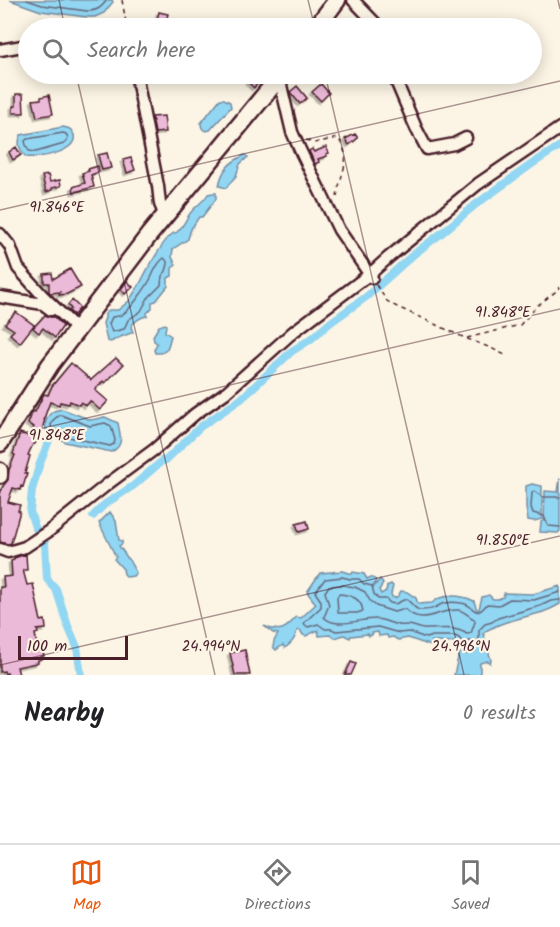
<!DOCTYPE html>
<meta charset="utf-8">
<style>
:root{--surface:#fff;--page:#f6f6f6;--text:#202124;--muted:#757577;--line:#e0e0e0;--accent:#ea580c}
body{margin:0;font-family:Kalam,sans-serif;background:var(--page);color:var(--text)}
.scale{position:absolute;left:18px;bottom:15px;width:110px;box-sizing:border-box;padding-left:6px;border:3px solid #4a1f2b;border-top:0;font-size:16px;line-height:21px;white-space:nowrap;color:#4a1f2b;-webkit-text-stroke:4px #fcf5e5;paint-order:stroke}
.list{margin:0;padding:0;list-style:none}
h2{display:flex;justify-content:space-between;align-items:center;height:78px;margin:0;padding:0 24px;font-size:26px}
h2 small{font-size:20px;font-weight:400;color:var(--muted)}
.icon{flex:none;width:33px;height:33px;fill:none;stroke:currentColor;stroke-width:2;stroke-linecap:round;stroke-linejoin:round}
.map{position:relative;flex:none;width:560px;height:675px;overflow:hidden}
.search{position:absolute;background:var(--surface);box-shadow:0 3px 15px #0003;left:18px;right:18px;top:18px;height:66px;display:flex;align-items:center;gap:15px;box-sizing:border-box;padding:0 21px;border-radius:33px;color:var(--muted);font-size:22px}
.sheet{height:168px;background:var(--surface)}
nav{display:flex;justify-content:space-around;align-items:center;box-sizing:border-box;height:84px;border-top:2px solid var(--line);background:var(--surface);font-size:16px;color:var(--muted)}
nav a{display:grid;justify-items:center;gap:3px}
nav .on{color:var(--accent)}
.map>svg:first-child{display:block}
.water{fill:#91d6f3;stroke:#758da3;stroke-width:1.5}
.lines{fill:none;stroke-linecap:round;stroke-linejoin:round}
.shore{stroke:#66687b;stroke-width:1.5}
.canal{stroke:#91d6f3;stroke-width:8}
.building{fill:#ecbad9;stroke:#4a1f2b;stroke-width:1.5;filter:url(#shadow)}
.minor-casing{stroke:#4a1f2b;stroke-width:15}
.major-casing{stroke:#4a1f2b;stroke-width:18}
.highway-casing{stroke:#4a1f2b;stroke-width:21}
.path{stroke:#4a1f2b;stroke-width:1.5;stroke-dasharray:4.5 4.5;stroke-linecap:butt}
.minor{stroke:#fcf5e5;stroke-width:10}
.major{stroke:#fcf5e5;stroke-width:14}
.highway{stroke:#fcf5e5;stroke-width:16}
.ticks{fill:none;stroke:#4a1f2b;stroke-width:1.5;stroke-opacity:0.45}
.ticks-label{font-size:15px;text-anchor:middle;fill:#4a1f2b;stroke:#fcf5e5;stroke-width:4.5;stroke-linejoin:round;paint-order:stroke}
</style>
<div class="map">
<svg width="560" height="675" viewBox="0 0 560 675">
<defs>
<filter id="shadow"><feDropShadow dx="-2.5" dy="2.5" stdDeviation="0" flood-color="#0004"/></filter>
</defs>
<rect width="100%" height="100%" fill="#fcf5e5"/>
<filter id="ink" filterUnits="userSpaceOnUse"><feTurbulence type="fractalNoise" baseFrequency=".0167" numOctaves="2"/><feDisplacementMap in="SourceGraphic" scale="12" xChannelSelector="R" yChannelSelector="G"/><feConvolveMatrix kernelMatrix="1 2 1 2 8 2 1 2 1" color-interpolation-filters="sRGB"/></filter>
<g filter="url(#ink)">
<path class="water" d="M10 0H112L113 2 104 13 95 17H86L41 11Z
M220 99H224L230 102 231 107 210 130C204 132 201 129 201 123Z
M63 127C69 128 72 129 74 135 78 152 38 159 26 157 20 151 17 143 21 135Z
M245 155 248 157 240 164 236 176 226 188 219 186C222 169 230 162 245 155Z
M213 193H216V199L202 217H199L191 229 188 239 173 249 172 257 176 265 172 268V276L168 278V286L156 301 152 302V308L147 313V316C141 317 134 321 131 327L133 332C125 336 118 337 111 342L107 341 103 323 105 318V314L109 310H118L129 301 141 282C145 273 163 241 171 235 177 230 174 236 179 230 185 224 187 216 192 211 197 205 204 201 208 194Z
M165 324 166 325 165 332 171 336C168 345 169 354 155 353L154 350 157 343 154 341 153 336 159 326Z
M62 409 91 420 105 417 118 423C120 435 125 446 111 452L65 442C60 438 56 438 51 435 42 430 45 418 52 412 55 410 58 410 62 409Z
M560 478V531L558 533 540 532 541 522 544 520 545 491 558 492Z
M532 484 542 486V519L534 521 528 520 526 508V486Z
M110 512 116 521 119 540 122 541V544L119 546 129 560 136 573 133 576 127 577 124 574 123 569 114 559 116 557 99 523Z
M342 571 352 574 353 572 364 574 367 579 371 577 376 580 373 588 380 579 383 584 379 590 381 594 386 591 387 586 391 584 393 586 391 594 392 597 395 598 398 596 401 591 407 592 416 598 418 604 432 603C442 593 462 595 474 601L477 610 479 609 482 597 489 595 493 599H498L503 597 504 593 533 594 560 586V604C555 607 549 610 543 612 527 617 511 619 496 626 491 629 488 628 484 633L486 646 485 649 480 651 488 650 491 660 490 663 487 661 480 663V675H454L459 653 466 654 476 651H472V647L465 650 456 649 455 642 446 643 432 641 431 646 408 638 398 640 393 637 388 638 387 635 379 636 378 632 372 633V635L369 636 368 634 351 636 350 638 344 635 335 638 330 635 319 636 318 630 306 636 303 635 300 630 297 631C295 639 292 643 285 648L283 645 276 650 273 647 274 641 278 634 273 633 264 626C279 633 286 630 296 617L301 618 316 604 307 592 320 573Z"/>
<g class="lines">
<path class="shore" d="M27 0 42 5 87 11C97 11 101 8 107 0
M63 133 66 134 68 137 67 141 64 144 36 152 29 151 26 145 25 141 27 139Z
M164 258 166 260 168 264 166 271 162 276 161 285 148 298 141 311 128 320 124 329 112 332 109 324 112 317C115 316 118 317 121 315 130 311 147 286 151 278 155 270 156 264 164 258Z
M61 415 90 426 105 423 111 426 115 440 114 444 110 446 69 437C63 433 55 432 51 427 51 421 55 417 61 415Z
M560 497H542L534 491 532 493 531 507 533 513 544 516 548 526 560 527
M342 585 355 587 365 592 370 601 376 606 394 612 405 609C423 627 438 609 458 610 465 611 468 616 474 619L475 622 471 633 467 634C454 626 441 629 427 629 422 630 418 627 413 626 408 624 404 626 399 625 392 624 385 620 377 619 362 618 335 630 324 617L329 605 325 592 329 586Z
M560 592 534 600 510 599 499 605 487 604C474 621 475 604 461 603 455 602 447 602 442 604 439 605 437 607 434 608 431 610 423 610 420 610 413 609 412 602 406 599L395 604 390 603 386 599H378L374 594 372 586 364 584 359 579H350L342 577 325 579 315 592 321 601V607L305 622 304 624 308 627 318 624 325 629H331L336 631 378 627 399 633 409 632 426 638 433 636H455L459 638 463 643 470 641 476 643 479 640V630L485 624 492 622 498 618 540 606 551 601 560 600
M339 594C351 595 361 598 363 611L357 613H338L337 597Z"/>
<path class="canal" d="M51 435 39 466 32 490 30 512 35 527 45 543 47 579 56 589 68 626 77 647 81 675
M93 516 105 504 133 486 162 461 166 460 200 427 241 399 292 351 311 339 331 322 366 297 414 254 443 232 475 205 532 164 560 146"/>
</g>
<path class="building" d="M159 12 168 14 165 25 156 23Z
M255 74H263L259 79 261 80 254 88 248 82Z
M321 84 329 93 321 101 312 92Z
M297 86 307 98 300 104 290 92Z
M16 94H23L24 113H13V106H16Z
M49 95 53 114 37 117 33 100 41 99V97Z
M164 116 166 132 155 133 152 117Z
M355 134 358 138 349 145 345 139Z
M16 147 21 155 13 160 9 152Z
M326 147 329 153 326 154 327 156 318 159 319 162 315 164 309 151 312 149 314 152Z
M107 153 111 168 102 170 98 155Z
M131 158 135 170 127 173 123 160Z
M98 166 99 172 91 175 94 187 74 192 73 187 85 183 82 173 89 171 88 169Z
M48 175 50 182 60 180 61 186 52 188V190L46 192 42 176Z
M70 269 81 287 67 294 59 295 60 292 50 293 49 291V283H44V274L52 273 53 279Z
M127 281 133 287 125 294 121 289Z
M72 300 80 308 74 315 69 311 71 309 68 305Z
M16 312 34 325 20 343 10 334 14 330 5 324Z
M45 315 50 317H54L63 326 55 338 43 328 39 333 33 328Z
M116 358 123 365 105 383 103 381 95 390 108 401 100 410 90 401 86 406 81 402 79 405 70 401 69 404 60 402 59 405 50 402 46 413 44 419H45L42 430 35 444H33L28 455 30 456 25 473 27 474 23 487 21 486 20 490 13 488 8 502 20 505 18 511H20L11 543 8 544 0 542V494L3 486 8 480 9 470 15 455 13 454 20 433 31 437 34 427 28 424 33 411 35 412 44 394 48 395 52 386 71 363 91 380Z
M307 521 309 529 299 532 296 524Z
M26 554 27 570H23L27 585 33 584 41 621 45 620 46 629 37 630 38 633 35 634 37 645 41 644 44 656 40 657 41 659 38 660V662L36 663 17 667 19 675H7V673L5 674 4 671 0 672V587H4L3 577 12 576 11 561 14 560V558Z
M245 650 250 675H235L230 653Z
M351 662 356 664 351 675H345Z"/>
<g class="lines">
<g class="minor-casing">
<path id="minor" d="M353 0 380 28
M0 50 28 45
M136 74 158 186 160 204 165 216
M393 74 416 128 427 149 454 144 466 138
M279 77 292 132 301 152 339 230 372 278
M0 234 10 246 18 268 42 295 77 329
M0 297 43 304 51 310
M0 549 8 552 25 547 49 531 109 483 155 449 195 414 225 393 293 332 370 274 389 257 478 184 560 128"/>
</g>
<g class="major-casing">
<path id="major" d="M0 470V476"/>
</g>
<g class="highway-casing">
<path id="highway" d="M316 28 337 0
M0 443 50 365 149 235 282 74"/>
</g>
<path class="path" d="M122 0 127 28
M306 140 314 143 338 138C351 157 344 166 339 186 337 191 338 196 336 201
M376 285 387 301 393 305 465 338 491 348 505 355
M467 338 520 325 537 306 559 289 560 287"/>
<use href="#minor" class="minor"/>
<use href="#major" class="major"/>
<use href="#highway" class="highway"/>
</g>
</g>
<path class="ticks" d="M59 0 65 28M308 0 315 28M558 0 560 9M76 74 215 675M325 74 464 675M0 210 560 81M0 438 560 309M0 665 560 536"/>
<g class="ticks-label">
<text x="57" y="212">91.846°E</text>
<text x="503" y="317">91.848°E</text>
<text x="57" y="440">91.848°E</text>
<text x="503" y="545">91.850°E</text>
<text x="211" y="651">24.994°N</text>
<text x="461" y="651">24.996°N</text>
</g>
</svg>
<div class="scale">100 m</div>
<div class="search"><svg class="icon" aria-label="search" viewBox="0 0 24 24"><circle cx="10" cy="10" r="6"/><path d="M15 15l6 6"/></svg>Search here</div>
</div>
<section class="sheet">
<h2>Nearby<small>0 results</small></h2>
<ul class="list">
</ul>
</section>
<nav>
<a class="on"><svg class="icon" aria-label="map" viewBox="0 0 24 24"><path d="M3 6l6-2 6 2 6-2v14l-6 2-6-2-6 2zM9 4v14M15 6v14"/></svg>Map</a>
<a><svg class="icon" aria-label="directions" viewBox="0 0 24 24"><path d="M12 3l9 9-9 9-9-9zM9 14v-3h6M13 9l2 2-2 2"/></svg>Directions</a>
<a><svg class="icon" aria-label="saved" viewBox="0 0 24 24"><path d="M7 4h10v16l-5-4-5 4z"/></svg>Saved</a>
</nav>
